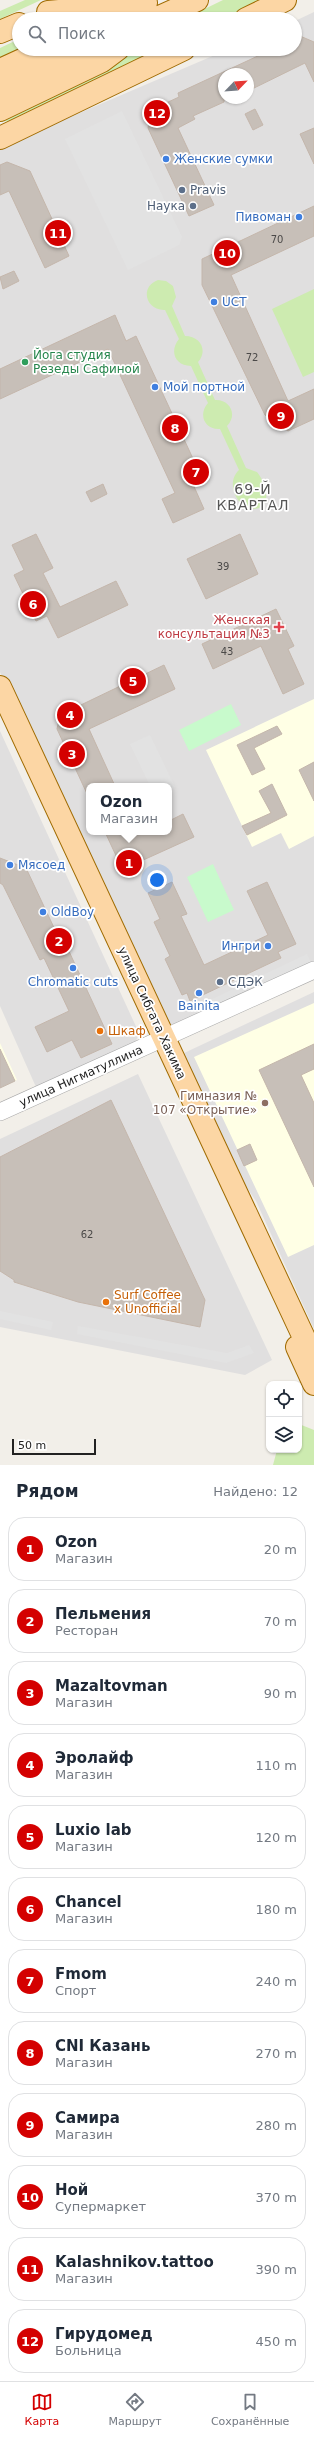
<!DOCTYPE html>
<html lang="ru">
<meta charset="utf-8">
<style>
:root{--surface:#fff;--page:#f2f2f3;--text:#1f2937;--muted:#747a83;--line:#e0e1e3;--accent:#d40000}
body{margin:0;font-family:"DejaVu Sans",sans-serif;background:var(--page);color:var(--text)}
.controls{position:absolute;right:12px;bottom:12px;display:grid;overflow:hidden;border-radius:8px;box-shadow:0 1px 3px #0004}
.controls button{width:36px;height:36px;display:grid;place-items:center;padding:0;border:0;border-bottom:1px solid var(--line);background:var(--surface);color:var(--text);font:20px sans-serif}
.compass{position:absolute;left:218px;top:68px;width:36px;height:36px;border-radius:50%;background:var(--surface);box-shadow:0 1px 3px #0004;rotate:65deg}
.scale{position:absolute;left:12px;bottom:10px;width:84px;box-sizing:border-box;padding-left:4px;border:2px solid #222;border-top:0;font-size:11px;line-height:14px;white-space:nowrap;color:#222;-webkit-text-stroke:3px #fff;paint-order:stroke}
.you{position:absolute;left:157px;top:880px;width:14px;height:14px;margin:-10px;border:3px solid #fff;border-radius:50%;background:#1a73e8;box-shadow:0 0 0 6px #1a73e833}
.badge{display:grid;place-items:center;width:26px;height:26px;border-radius:50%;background:var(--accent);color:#fff;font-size:13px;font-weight:700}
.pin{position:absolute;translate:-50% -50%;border:2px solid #fff;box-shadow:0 1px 4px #0006}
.popup{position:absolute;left:86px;top:783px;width:86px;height:52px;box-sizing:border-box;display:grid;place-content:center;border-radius:8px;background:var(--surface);filter:drop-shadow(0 1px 3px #0005);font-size:13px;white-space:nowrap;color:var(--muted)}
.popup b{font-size:15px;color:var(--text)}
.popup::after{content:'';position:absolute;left:50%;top:100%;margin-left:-8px;border:8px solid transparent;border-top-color:var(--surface)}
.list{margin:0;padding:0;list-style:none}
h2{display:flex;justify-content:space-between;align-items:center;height:52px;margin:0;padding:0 16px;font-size:17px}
h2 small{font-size:13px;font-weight:400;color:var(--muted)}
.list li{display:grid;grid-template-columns:26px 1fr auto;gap:12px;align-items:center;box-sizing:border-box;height:64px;margin:0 8px 8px;padding:0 8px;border:1px solid var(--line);border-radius:16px}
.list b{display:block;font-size:15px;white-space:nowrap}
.list p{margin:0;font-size:13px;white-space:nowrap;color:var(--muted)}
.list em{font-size:13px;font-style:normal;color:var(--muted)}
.icon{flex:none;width:22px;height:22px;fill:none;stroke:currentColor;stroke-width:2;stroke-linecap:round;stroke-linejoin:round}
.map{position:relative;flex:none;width:314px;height:1465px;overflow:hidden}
.search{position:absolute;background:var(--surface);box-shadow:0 1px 3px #0004;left:12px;right:12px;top:12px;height:44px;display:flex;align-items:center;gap:10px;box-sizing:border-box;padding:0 14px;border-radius:22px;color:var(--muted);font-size:15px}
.sheet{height:916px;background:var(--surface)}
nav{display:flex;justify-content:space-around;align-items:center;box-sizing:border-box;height:56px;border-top:1px solid var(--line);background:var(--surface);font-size:11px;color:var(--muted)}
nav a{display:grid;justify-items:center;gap:2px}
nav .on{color:var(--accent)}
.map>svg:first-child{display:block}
.residential{fill:#e0dfdf;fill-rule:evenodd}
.education{fill:#ffffe5}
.grass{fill:#cdebb0}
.park{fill:#c8facc}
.parking{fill:#e2e2e2}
.building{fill:#c7bfb8;stroke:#c4b6ab}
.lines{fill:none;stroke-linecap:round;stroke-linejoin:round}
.minor-casing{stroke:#a9a9a9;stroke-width:18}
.major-casing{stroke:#a06b00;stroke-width:24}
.minor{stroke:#fff;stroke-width:17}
.major{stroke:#fcd6a4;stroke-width:22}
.shop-dot{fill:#3f7fe0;stroke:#fff;stroke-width:1.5}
.service-dot{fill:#5c6f8a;stroke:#fff;stroke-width:1.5}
.leisure-dot{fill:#2e9e5b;stroke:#fff;stroke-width:1.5}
.health-dot{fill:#e0444e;stroke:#fff;stroke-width:1.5}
.food-dot{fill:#e8710a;stroke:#fff;stroke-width:1.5}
.education-dot{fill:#8d6e63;stroke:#fff;stroke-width:1.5}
.labels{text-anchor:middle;stroke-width:3.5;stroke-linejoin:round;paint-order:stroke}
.number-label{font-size:10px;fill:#4b4948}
.shop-label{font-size:12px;fill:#366cbe;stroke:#fff;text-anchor:start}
.service-label{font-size:12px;fill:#4e5e75;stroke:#fff;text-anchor:start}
.leisure-label{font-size:12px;fill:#27864d;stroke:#fff;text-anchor:start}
.health-label{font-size:12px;fill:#be3a42;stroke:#fff;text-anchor:end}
.street-label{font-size:12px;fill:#222;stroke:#fff}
.food-label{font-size:12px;fill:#c56008;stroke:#fff;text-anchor:start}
.education-label{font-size:12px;fill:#785e54;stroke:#fff;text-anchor:end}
.quarter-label{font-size:14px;letter-spacing:1px;fill:#555;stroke:#fff}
</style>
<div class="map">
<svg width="314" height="1465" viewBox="0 0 314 1465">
<rect width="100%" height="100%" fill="#f2efe9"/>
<path class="residential" d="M314 12V963L183 1024H166L0 672V147L229 49H295V21ZM224 74H248V98H224ZM89 786H169V832H89Z
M0 731 139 1033 134 1046 36 1087 0 1006Z
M314 992V1329L256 1201 236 1172 182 1054Z
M138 1074 272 1360 245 1375 0 1327V1139Z"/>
<path class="education" d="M314 699V836L289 849 281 833 252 847 206 750Z
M314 1003V1245L288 1257 194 1057Z
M0 1043 17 1080 0 1088Z"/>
<path class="grass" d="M25 0H41L0 19V11Z
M223 0H270L230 19H184Z
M19 39V49H23L0 60V48Z
M130 49H167L16 120 0 122V116L102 66Z
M158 280 166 281 173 286 176 297 172 306 185 336C201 336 208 351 198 362L215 400C230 399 238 415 227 426L246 468 257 472C268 485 274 514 247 508 234 501 227 481 239 470L220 429C204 430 198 414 208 403L191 366C175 366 169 351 179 339L165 310C146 311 139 287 158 280Z
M314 289V372L303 377 272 309Z
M299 1424 314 1430V1465H273L277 1450H299Z"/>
<path class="park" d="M231 704 241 725 189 751 179 730Z
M213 864 234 910 208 922 187 877Z"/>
<path class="parking" d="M122 111 182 237 179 245 128 270 65 139Z
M150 735 175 787 169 790V786H150L130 744Z
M307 954 311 963 208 1012 204 1003Z
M0 1311 53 1322 51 1330 0 1319Z
M78 1326 227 1353 249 1345 254 1353 226 1363 77 1334Z"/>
<path class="building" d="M300 36 314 42V82L305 63 248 91V74H224V102L193 116 195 119 178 128 214 205 189 216 148 128 151 110 179 97 178 93 273 49H295V39Z
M255 109 263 125 253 130 245 114Z
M314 128V164L300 134Z
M7 162 30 171 69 256 45 268 9 191 0 195V165Z
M314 206V236L231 275 288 401 314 389V419L288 431 265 415 202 285V259Z
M14 271 19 281 3 289 0 277Z
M115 315 126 341 136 336 202 478 192 482 204 509 173 523 162 499 175 493 108 349 0 399V369Z
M103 484 107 494 91 502 86 492Z
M36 534 53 568 43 573 60 607 116 581 128 605 58 638 47 616 36 621 14 575 24 570 12 545Z
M240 534 258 574 206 599 187 559Z
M276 609 294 646 288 649 304 684 283 694 261 646 213 669 202 644Z
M164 665 175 689 89 729 115 786H89V798L57 729 60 715Z
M277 726 282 734 254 748 265 769 252 775 237 745Z
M314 762V801L299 770Z
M272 784 287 815 247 835 242 826 271 813 259 791Z
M183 814 194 837 130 866 119 862 105 832H137L138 835 145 832H169V821Z
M0 858 26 868 64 949 67 947 112 1044 81 1058 72 1040 47 1052 35 1027 69 1011 44 958 40 960 3 885 0 883Z
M172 882 187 914 181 916 204 965 268 935 247 891 267 882 296 944 278 952 281 958 190 1001 187 993 182 995 165 959 170 956 154 922 160 919 148 893Z
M314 1044V1069L301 1075 314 1103V1187L259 1070Z
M0 1049 15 1081 0 1088Z
M111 1100 205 1300 200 1327 78 1302 14 1282V1280L0 1271V1157Z
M250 1144 257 1160 244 1166 237 1150Z"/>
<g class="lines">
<g class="minor-casing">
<path id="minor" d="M0 1112 314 970"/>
</g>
<g class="major-casing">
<path id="major" d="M48 12 146 3
M155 19 197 0
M246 19 285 0
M0 32 19 24
M0 70 46 49
M0 91 90 49
M0 110 102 61 118 49
M0 138 184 49
M0 687 314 1359
M297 1347 314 1384"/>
</g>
<use href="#minor" class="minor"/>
<use href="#major" class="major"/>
</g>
<g class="shop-dot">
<circle cx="166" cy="159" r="4"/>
<circle cx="299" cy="217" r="4"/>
<circle cx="214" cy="302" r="4"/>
<circle cx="155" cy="387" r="4"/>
<circle cx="10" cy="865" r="4"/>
<circle cx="43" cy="912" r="4"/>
<circle cx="268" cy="946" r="4"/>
<circle cx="73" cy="968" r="4"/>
<circle cx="199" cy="993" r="4"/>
</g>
<g class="service-dot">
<circle cx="182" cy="190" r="4"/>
<circle cx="193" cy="206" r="4"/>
<circle cx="220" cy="982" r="4"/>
</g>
<circle class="leisure-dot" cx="25" cy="362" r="4"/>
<path class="health-dot" d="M277 621h4v4h4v4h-4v4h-4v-4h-4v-4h4z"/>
<g class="food-dot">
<circle cx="100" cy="1031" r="4"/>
<circle cx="106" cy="1302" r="4"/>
</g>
<circle class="education-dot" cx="265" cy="1103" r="4"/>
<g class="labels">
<g class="number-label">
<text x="277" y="243">70</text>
<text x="252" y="361">72</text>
<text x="223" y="570">39</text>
<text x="227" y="655">43</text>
<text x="87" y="1238">62</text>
</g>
<g class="shop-label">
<text x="174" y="163">Женские сумки</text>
<text x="291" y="221" text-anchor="end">Пивоман</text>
<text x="222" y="306">UCT</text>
<text x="163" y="391">Мой портной</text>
<text x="18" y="869">Мясоед</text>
<text x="51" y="916">OldBoy</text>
<text x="260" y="950" text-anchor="end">Ингри</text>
<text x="73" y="986" text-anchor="middle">Chromatic cuts</text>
<text x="199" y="1010" text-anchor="middle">Bainita</text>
</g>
<g class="service-label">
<text x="190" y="194">Pravis</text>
<text x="185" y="210" text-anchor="end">Наука</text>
<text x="228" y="986">СДЭК</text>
</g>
<g class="leisure-label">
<text x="33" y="359">Йога студия<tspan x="33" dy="14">Резеды Сафиной</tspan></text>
</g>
<g class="health-label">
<text x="270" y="624">Женская<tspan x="270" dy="14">консультация №3</tspan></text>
</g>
<g class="street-label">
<text transform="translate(152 1013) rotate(65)" y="4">улица Сибгата Хакима</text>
<text transform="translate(81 1076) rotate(-24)" y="4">улица Нигматуллина</text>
</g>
<g class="food-label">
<text x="108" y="1035">Шкаф</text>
<text x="114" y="1299">Surf Coffee<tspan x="114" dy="14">x Unofficial</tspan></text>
</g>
<g class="education-label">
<text x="257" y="1100">Гимназия №<tspan x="257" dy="14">107 «Открытие»</tspan></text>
</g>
<g class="quarter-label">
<text x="253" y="494">69-Й<tspan x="253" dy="16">КВАРТАЛ</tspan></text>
</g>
</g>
</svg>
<div class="controls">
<button><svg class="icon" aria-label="locate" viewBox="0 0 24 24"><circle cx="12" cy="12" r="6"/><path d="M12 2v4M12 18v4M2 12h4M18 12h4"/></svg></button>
<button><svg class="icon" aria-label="layers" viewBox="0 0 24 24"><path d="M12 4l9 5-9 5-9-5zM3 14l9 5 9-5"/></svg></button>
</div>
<svg class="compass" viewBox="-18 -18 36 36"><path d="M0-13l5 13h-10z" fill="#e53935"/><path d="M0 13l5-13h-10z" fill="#747a83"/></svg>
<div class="scale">50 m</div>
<div class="you"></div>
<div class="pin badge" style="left:129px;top:863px">1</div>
<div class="popup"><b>Ozon</b>Магазин</div>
<div class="pin badge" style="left:59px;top:941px">2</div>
<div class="pin badge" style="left:72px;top:754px">3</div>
<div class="pin badge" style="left:70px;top:715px">4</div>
<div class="pin badge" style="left:133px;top:681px">5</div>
<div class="pin badge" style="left:33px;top:604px">6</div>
<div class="pin badge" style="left:196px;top:472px">7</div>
<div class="pin badge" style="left:175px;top:428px">8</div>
<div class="pin badge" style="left:281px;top:416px">9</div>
<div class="pin badge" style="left:227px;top:253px">10</div>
<div class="pin badge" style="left:58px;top:233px">11</div>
<div class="pin badge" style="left:157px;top:113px">12</div>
<div class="search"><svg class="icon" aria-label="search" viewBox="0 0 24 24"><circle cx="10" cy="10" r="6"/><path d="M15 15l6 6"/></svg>Поиск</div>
</div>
<section class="sheet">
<h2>Рядом<small>Найдено: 12</small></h2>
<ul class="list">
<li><span class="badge">1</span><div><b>Ozon</b><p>Магазин</p></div><em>20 m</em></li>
<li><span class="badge">2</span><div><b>Пельмения</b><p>Ресторан</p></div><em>70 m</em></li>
<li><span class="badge">3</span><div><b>Mazaltovman</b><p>Магазин</p></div><em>90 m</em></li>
<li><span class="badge">4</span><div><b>Эролайф</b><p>Магазин</p></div><em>110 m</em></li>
<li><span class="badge">5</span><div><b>Luxio lab</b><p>Магазин</p></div><em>120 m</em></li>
<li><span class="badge">6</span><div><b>Chancel</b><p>Магазин</p></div><em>180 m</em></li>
<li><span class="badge">7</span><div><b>Fmom</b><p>Спорт</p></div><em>240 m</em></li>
<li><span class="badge">8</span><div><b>CNI Казань</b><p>Магазин</p></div><em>270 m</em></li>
<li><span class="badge">9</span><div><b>Самира</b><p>Магазин</p></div><em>280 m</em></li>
<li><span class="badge">10</span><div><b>Ной</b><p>Супермаркет</p></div><em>370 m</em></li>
<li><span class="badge">11</span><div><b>Kalashnikov.tattoo</b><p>Магазин</p></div><em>390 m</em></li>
<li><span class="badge">12</span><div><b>Гирудомед</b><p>Больница</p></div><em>450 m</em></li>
</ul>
</section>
<nav>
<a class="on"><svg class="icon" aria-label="map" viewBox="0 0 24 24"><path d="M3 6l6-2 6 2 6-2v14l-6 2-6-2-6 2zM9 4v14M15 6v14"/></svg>Карта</a>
<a><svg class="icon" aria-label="directions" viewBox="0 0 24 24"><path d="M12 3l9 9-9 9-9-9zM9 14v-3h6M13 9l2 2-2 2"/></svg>Маршрут</a>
<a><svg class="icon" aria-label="saved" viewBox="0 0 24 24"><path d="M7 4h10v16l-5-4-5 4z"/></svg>Сохранённые</a>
</nav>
